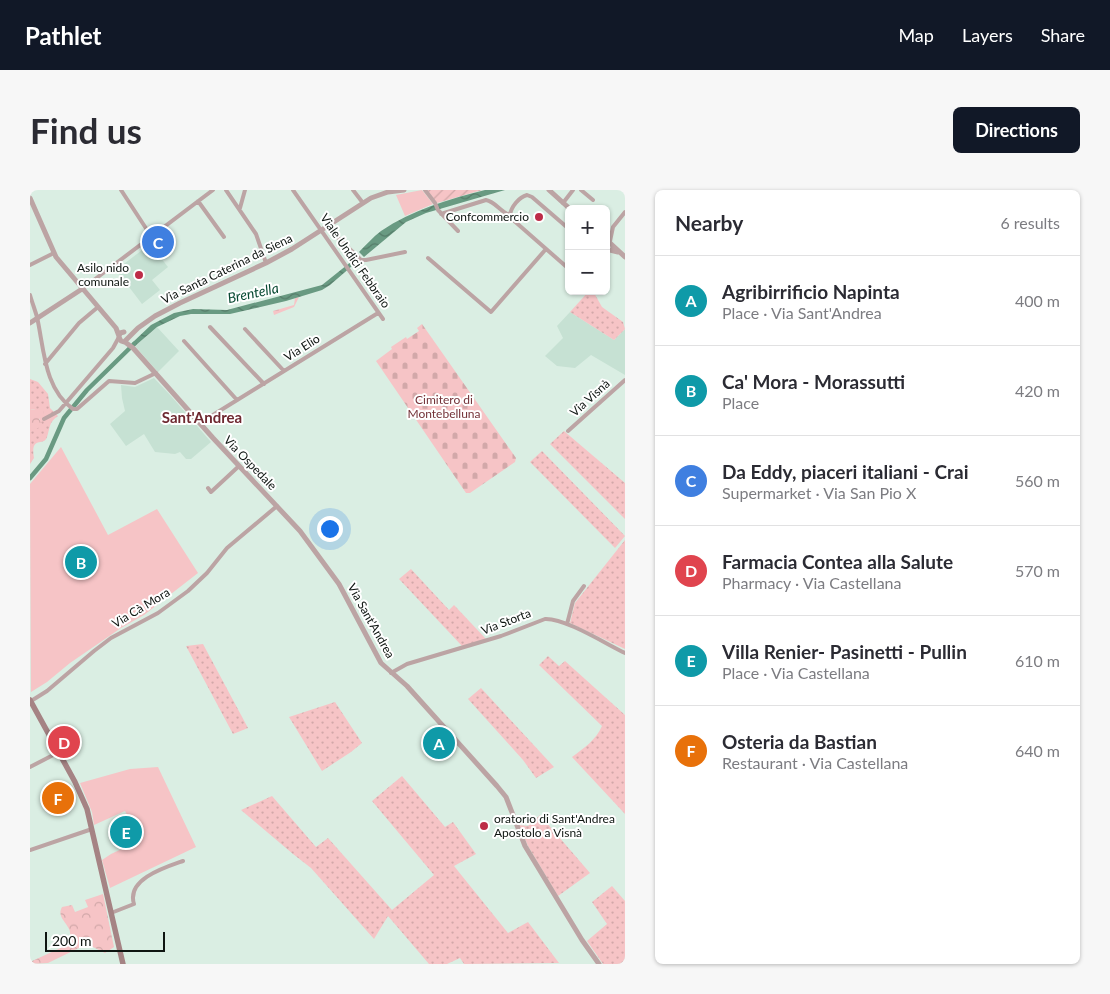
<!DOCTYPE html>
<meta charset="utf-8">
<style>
:root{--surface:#fff;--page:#f7f7f7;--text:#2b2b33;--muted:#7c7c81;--line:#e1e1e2;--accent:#111827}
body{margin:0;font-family:Lato,sans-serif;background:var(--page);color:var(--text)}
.controls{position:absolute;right:15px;top:15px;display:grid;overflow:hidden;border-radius:8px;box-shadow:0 1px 4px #0004}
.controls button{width:45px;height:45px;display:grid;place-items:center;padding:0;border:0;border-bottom:1px solid var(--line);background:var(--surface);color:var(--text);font:25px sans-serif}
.scale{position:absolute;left:15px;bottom:12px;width:120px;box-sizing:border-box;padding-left:5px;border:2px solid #0e1511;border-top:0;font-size:14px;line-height:18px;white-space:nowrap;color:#0e1511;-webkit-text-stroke:4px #fff;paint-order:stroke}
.you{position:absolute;left:299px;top:338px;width:18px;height:18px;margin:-12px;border:4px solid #fff;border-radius:50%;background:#1a73e8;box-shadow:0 0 0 8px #1a73e833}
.badge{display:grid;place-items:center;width:32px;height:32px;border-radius:50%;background:var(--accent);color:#fff;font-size:16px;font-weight:700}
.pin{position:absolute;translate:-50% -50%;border:2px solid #fff;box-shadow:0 1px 5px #0006}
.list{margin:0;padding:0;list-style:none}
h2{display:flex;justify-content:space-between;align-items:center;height:65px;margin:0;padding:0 20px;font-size:21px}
h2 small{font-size:16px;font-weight:400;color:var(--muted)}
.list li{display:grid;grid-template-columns:32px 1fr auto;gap:15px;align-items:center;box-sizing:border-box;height:90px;padding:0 20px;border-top:1px solid var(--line)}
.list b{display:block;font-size:19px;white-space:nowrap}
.list p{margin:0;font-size:16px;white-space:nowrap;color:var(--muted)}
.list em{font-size:16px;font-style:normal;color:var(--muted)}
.map{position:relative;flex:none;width:595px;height:774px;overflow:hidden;border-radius:8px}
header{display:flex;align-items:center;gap:30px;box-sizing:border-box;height:70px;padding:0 25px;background:var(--accent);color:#fff}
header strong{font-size:24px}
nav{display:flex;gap:28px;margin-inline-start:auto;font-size:18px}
.intro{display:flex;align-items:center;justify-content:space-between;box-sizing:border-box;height:120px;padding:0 30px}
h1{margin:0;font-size:35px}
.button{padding:12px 22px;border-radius:8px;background:var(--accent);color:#fff;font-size:18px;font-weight:700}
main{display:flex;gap:30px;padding:0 30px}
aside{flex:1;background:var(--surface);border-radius:8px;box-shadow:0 1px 4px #0004}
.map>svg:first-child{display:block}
.built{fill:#c6e1d3}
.grass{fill:url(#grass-dots)}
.forest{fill:url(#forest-crowns)}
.wetland{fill:url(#wetland-marsh)}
.cemetery{fill:url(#cemetery-stones)}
.park{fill:#f6c4c6}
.garden{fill:url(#garden-furrows)}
.water{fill:url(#water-waves)}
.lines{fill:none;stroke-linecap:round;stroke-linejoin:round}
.canal{stroke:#699a82;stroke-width:4.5}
.minor{stroke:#bca4a4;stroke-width:4}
.tertiary{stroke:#bca4a4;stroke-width:5}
.secondary{stroke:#a58384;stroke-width:5.5}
.poi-dot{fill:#bd2c47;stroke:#fff;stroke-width:2}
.labels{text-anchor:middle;stroke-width:4;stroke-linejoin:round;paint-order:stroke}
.poi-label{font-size:12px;fill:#0e1511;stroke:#fff;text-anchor:end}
.street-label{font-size:12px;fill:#0e1511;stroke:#fff}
.park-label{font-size:12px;fill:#743238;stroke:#fff}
.water-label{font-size:14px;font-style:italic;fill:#074932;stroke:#fff}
.quarter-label{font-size:15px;font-weight:bold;fill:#6e2830;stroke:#fff}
</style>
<header>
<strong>Pathlet</strong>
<nav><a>Map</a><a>Layers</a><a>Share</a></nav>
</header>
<div class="intro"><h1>Find us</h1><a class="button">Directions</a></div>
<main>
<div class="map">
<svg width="595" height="774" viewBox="0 0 595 774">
<defs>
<pattern id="grass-dots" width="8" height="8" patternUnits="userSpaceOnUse" patternTransform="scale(1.25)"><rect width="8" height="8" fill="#f6c4c6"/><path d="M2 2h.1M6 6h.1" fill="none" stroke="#d2a8a9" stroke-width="1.8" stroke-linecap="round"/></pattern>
<pattern id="forest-crowns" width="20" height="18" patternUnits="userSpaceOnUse" patternTransform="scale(1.25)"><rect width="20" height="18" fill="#f6c4c6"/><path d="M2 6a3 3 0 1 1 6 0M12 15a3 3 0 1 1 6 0" fill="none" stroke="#d2a8a9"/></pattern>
<pattern id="wetland-marsh" width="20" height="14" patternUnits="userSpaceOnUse" patternTransform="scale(1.25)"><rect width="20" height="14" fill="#f6c4c6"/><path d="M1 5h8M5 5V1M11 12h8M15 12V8" fill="none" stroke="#d2a8a9"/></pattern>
<pattern id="cemetery-stones" width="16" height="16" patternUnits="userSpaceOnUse" patternTransform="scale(1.25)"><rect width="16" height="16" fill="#f6c4c6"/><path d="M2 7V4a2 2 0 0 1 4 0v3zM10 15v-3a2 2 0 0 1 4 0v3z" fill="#d2a8a9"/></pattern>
<pattern id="garden-furrows" width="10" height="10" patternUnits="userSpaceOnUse" patternTransform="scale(1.25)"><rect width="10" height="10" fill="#f6c4c6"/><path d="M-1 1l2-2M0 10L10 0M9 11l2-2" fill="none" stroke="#d2a8a9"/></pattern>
<pattern id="water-waves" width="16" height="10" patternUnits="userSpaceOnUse" patternTransform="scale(1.25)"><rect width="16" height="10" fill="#699a82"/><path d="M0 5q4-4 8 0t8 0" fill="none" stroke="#557c69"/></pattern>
</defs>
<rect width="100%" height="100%" fill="#daeee3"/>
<path class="built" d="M120 54 138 77 122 90 130 100 112 114 86 80Z
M540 122 584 150 595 139V185L561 165 545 178 527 176 515 166 533 148 527 136Z
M127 137 149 161 128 182 105 156Z
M124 188 141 206 181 252 161 269H156L150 262 145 264 125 262 114 244 96 256 80 234 95 221 92 208 91 195 105 197Z"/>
<path class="grass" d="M559 101H563L572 117 593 132 595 139 584 150 540 122Z
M0 189 8 192 18 204 20 218 28 226C18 233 20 239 17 247 14 257 0 245 4 268L0 274V242L10 232 9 227 5 219 0 220Z
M534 241 595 293V329L520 254Z
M512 261 595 346 585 358 500 272Z
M595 350V459L540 433 545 413Z
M381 379 419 420 424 415 456 449 432 456 369 389Z
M173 454 218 538 203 544 156 456Z
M518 466 529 476 535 471 595 525V624L542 567C554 558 566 550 572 536L509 475Z
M451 498 524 577 506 588 493 570 438 509Z
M305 512 332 553 321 562 292 581 259 527Z
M372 586 415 637 423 632 446 664 424 676 478 743 498 732 529 773 434 774 430 768 417 774H399L358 726 344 749 281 678 263 664 211 620 242 606 286 657 298 648 362 720 404 685 342 611Z
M510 625 560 683 528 706 498 656 489 635 498 636Z
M582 696 595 711V774H573L557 751 577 734 562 712Z"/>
<path class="forest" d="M12 218 14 223 9 229 12 234 10 237 0 242V220Z
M73 704 84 757 75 763 63 757 53 756 18 773 0 774V772L37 755 40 751C40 748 41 743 39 739 35 731 27 726 32 717L42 715 45 722 58 717 55 710Z"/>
<path class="wetland" d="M269 107 264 117 244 125 243 121 264 115 265 108Z"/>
<path class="cemetery" d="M392 134 486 268 485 272 440 303H436L346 171 362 159 361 157 376 147 377 149 389 141 387 138Z"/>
<path class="park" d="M392 0 403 14 375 26 366 5Z
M31 257 78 345 127 319 168 383 114 425 91 438 40 473 17 492 1 502 0 294Z
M128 577 166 657 80 698 72 670 81 664 111 650 95 621 64 635 62 622 50 593 100 579Z"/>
<path class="garden" d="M397 0H452L407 13Z"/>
<path class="water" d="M455 0H475L396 23 376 32 334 67 329 62C336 55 343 47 351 41 382 20 419 9 455 0Z
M327 67 329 70 300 95 292 100 256 111 200 124H161L150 126 127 137 105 156 102 153 121 135 144 123 163 119 197 120 292 95Z"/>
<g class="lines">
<path class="canal" d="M0 288 16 269 34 228 57 200 104 154"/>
<path class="minor" d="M91 0 121 46
M196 0 226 44 236 73
M263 0 353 129
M323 0 333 13
M395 0 405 13 408 20 428 41
M551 0 563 10
M168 11 194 47
M533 13 543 0
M210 18 215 0
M411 24 456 10C466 12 470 22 480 25
M297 37 330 69
M539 39 502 7 497 5C489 7 481 17 480 25L482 29 539 79
M580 51 583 37 595 22
M398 68 461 122 516 59
M332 70H336L375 62
M0 75 24 63
M52 99 183 0
M0 105C2 112 5 120 7 127 14 158 14 199 43 219H47L79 191 105 193 126 183
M180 137 234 194
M215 139 254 181
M154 151 207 210
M15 174 49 133 68 117
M14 229 29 221 83 158 89 147
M170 233 348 123
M538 241 595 190
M178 298 181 302 209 276
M537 434 543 411 554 396
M361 483 377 474 471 446 515 429C535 428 576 454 595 463
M1 511 17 501 64 461 81 448 128 423 158 401 177 383 197 358 247 316
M0 577 29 562
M0 660 62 639
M81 723 104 714C96 689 136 677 153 671"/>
<path class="tertiary" d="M519 0 540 19
M0 8 26 67 86 138 89 146
M576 47 580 53 595 67
M576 59 588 62
M0 133 52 99
M94 142 90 143 89 147 91 151 94 152 108 138 125 126 150 113 236 73 262 59 341 8 358 2 374 0
M95 152 103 158 183 248 270 341 309 394 351 473 377 496 467 596 476 607 495 656 552 750 569 774"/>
<path class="secondary" d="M0 510 45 592 57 619 93 774"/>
</g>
<g class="poi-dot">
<circle cx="509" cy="27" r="5"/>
<circle cx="109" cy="85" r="5"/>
<circle cx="454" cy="636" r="5"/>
</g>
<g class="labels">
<g class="poi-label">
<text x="499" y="31">Confcommercio</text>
<text x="99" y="82">Asilo nido<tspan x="99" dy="14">comunale</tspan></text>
<text x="464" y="633" text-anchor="start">oratorio di Sant'Andrea<tspan x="464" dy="14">Apostolo a Visnà</tspan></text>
</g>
<g class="street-label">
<text transform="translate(325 71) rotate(55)" y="4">Viale Undici Febbraio</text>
<text transform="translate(197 79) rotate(-26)" y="4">Via Santa Caterina da Siena</text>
<text transform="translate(272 158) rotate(-32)" y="4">Via Elio</text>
<text transform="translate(560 208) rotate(-42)" y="4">Via Visnà</text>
<text transform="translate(220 273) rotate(46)" y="4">Via Ospedale</text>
<text transform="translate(111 418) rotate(-31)" y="4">Via Cà Mora</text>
<text transform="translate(341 431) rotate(61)" y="4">Via Sant'Andrea</text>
<text transform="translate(476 432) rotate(-21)" y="4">Via Storta</text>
</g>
<g class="park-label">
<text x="414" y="214">Cimitero di<tspan x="414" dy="14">Montebelluna</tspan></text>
</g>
<g class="water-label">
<text transform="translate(223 103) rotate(-12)" y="5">Brentella</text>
</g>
<g class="quarter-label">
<text x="172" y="233">Sant'Andrea</text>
</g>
</g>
</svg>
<div class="controls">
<button>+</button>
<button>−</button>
</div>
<div class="scale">200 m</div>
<div class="you"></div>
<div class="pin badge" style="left:409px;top:553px;background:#0f9aa8">A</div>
<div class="pin badge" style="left:51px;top:372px;background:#0f9aa8">B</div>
<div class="pin badge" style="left:128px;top:52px;background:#3f7fe0">C</div>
<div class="pin badge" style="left:34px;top:552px;background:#e0444e">D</div>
<div class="pin badge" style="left:96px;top:642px;background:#0f9aa8">E</div>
<div class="pin badge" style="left:28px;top:608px;background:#e8710a">F</div>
</div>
<aside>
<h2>Nearby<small>6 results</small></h2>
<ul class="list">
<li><span class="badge" style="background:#0f9aa8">A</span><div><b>Agribirrificio Napinta</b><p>Place · Via Sant'Andrea</p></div><em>400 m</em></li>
<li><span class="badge" style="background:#0f9aa8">B</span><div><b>Ca' Mora - Morassutti</b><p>Place</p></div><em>420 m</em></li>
<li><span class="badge" style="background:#3f7fe0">C</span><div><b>Da Eddy, piaceri italiani - Crai</b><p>Supermarket · Via San Pio X</p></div><em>560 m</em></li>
<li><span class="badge" style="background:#e0444e">D</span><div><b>Farmacia Contea alla Salute</b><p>Pharmacy · Via Castellana</p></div><em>570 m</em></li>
<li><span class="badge" style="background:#0f9aa8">E</span><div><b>Villa Renier- Pasinetti - Pullin</b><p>Place · Via Castellana</p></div><em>610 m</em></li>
<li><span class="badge" style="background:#e8710a">F</span><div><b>Osteria da Bastian</b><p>Restaurant · Via Castellana</p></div><em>640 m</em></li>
</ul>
</aside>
</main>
